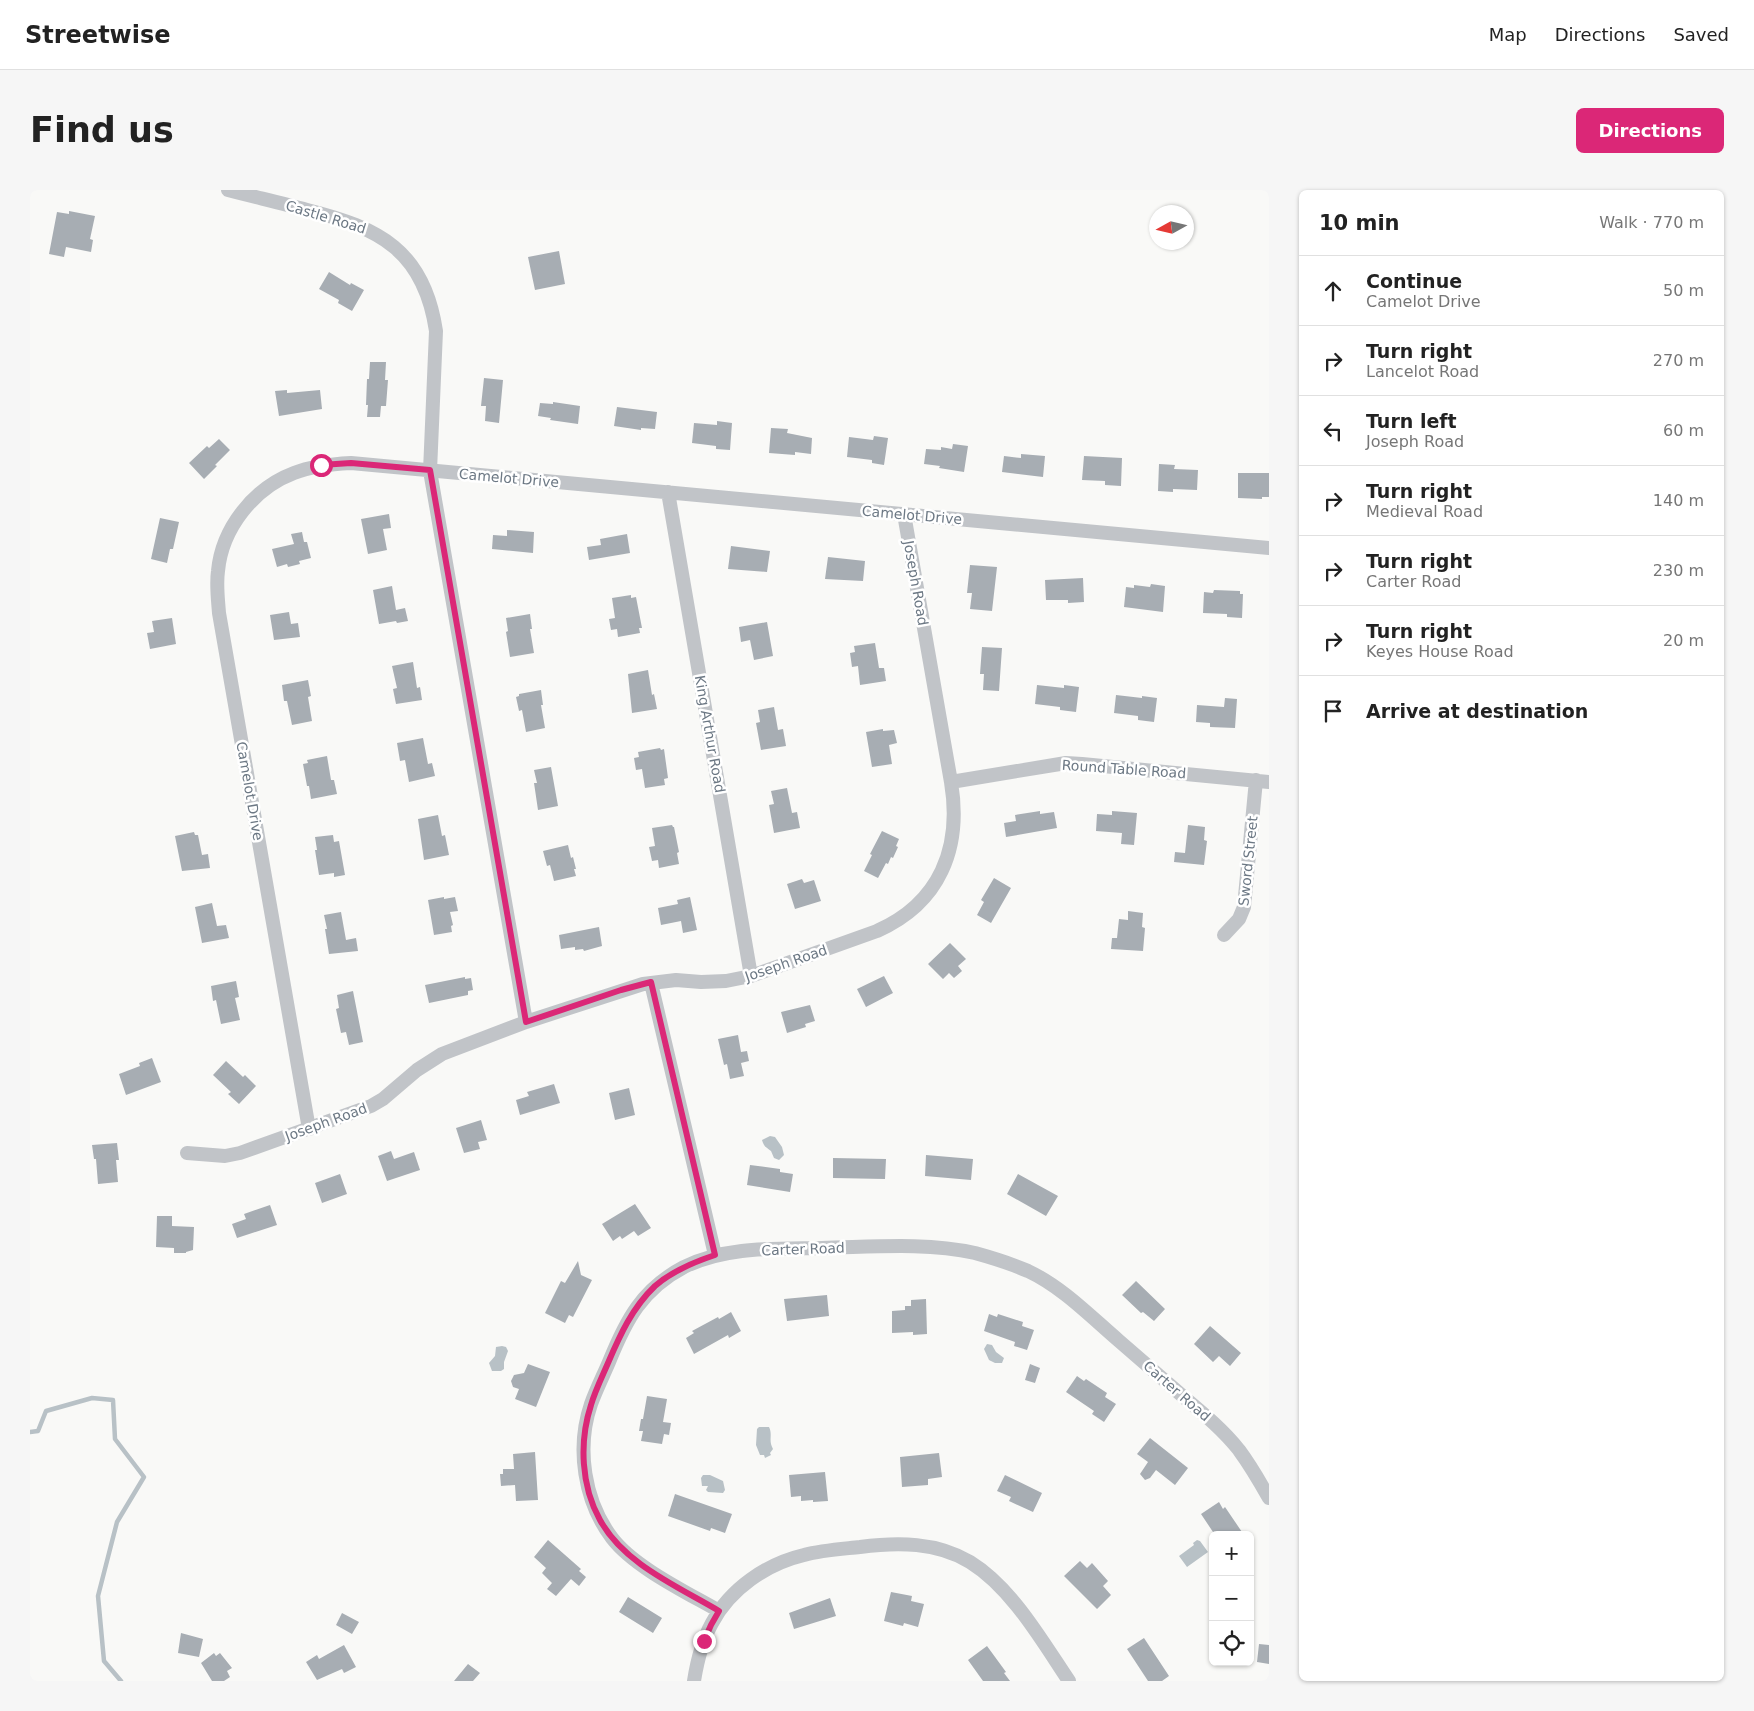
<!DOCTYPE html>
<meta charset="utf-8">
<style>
:root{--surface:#fff;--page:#f6f6f6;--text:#222;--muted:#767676;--line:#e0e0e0;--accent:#db2777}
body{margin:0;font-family:"DejaVu Sans",sans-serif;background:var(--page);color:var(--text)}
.controls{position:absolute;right:15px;bottom:15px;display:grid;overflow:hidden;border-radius:8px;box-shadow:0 1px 4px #0004}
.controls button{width:45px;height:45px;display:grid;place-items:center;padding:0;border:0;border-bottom:1px solid var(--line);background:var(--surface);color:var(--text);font:25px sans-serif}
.compass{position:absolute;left:1119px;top:15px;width:45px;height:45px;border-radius:50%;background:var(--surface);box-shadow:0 1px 4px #0004;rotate:262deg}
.stop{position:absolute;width:15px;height:15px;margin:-11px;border:4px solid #db2777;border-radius:50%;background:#fff}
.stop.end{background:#db2777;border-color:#fff;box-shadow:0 1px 5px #0008}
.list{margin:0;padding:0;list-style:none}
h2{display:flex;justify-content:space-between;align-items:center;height:65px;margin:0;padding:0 20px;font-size:21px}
h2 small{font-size:16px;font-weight:400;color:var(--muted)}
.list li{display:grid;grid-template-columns:32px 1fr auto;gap:15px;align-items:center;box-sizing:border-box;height:70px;padding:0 20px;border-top:1px solid var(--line)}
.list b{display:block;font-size:19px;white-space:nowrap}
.list p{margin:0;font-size:16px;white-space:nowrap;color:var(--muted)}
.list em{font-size:16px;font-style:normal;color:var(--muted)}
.icon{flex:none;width:28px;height:28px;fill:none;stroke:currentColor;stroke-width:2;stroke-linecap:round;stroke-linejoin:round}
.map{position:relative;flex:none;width:1239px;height:1491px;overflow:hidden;border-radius:8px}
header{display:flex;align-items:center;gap:30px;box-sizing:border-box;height:70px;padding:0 25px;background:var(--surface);border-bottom:1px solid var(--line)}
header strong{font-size:24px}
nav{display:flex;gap:28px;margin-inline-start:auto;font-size:18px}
.intro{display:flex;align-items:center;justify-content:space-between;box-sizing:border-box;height:120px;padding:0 30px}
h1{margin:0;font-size:35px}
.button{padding:12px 22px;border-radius:8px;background:var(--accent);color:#fff;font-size:18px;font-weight:700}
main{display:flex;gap:30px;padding:0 30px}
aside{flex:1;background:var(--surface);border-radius:8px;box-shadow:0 1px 4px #0004}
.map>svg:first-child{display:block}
.water{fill:#b8c1c6}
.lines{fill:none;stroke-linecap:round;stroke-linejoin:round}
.stream{stroke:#b8c1c6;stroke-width:4.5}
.building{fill:#a7adb3}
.minor{stroke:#c1c4c8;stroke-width:14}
.route{stroke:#db2777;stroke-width:6}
.labels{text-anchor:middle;stroke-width:5;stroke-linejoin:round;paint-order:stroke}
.street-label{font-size:14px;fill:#6c7884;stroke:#fff}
</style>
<header>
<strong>Streetwise</strong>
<nav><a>Map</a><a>Directions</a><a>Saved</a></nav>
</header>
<div class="intro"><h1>Find us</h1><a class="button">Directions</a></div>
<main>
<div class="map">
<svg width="1239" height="1491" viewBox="0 0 1239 1491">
<rect width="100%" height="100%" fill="#f9f9f7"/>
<path class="water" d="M740 946 745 947 752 957 754 965 749 970 744 968 741 961C736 957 734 957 732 950Z
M957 1154 962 1155 966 1162 974 1168 972 1173H965L959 1170 954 1159Z
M472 1156 476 1157 478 1161 474 1172V1179L471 1181H462L459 1173 465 1166 466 1157Z
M729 1237H739C743 1245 738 1250 743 1259L740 1263 741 1265 735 1268 734 1265H730L726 1255 727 1239Z
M673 1285H680L693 1291 695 1300 693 1303 678 1302 676 1300 678 1296H672L671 1288Z
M1167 1350 1170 1351 1178 1362 1157 1377 1149 1366 1164 1355 1163 1353Z"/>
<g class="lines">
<path class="stream" d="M0 1242 8 1241 16 1221 62 1208 83 1210 85 1249 114 1287 87 1332 68 1406 74 1471 91 1491"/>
</g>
<path class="building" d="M39 21 65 26 60 49 63 50 61 62 36 57 34 67 19 64 27 22 39 24Z
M529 61 535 94 505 100 498 67Z
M299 82 320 95 321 93 334 100 322 121 308 113 309 110 289 99Z
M340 172H356L355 190H358L356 216H351L350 227H337L338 215H336L337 189H339Z
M454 188 473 190 469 233 455 231 456 216H451Z
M257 200V203L290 200 292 219 249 226 245 201Z
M523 212 550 216 548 234 520 230 521 228 508 226 510 213 523 214Z
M587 217 627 222 625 239 611 238V240L584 236Z
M687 231 702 233 700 260 686 259V256L662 253 664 233 687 235Z
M741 238 758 239 757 243 782 248 781 264 765 262V265L739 263Z
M844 246 858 248 854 275 842 273V270L817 267 819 247 843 250Z
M189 249 200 260 185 275 187 276 174 289 159 273 177 256 179 258Z
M923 254 938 256 934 282 909 278 910 276 894 274 896 259 911 260V257L922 259Z
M991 264 1015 266 1013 287 972 282 974 266 991 268Z
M1054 266 1092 268 1091 296 1075 295V291L1052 290Z
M1129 274 1145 275 1144 279 1168 280 1167 300 1143 299V302L1128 301Z
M1208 283H1239V307H1232V309L1208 308Z
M359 324 361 338 353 339 357 360 338 364 331 329Z
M130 328 149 332 143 359H140L137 373 121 369Z
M477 340 504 342 503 363 462 359 463 345 477 346Z
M272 342 274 352H277L281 368 269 371 270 374 258 377 257 374 247 377 242 359 264 354 261 344Z
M597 344 600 363 559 370 557 357 571 355 570 349Z
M701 356 740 361 737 382 698 379Z
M798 367 835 371 833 391 795 389Z
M940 375 967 377 962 421 940 419 942 403H937Z
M1053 388 1054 412 1038 413V410H1016L1015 390Z
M1121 394 1135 396 1133 422 1094 417 1096 397 1104 398V395L1120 397Z
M362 396 366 420 375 418 378 431 367 433 366 431 349 434 343 400Z
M1184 400 1210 401V404H1213L1212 428 1197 427V424L1173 423 1174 402 1183 403Z
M601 405V408L606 407 612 438H609L610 443 588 447 587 439 581 440 579 429 585 428 582 408Z
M259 422 261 434 268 433 270 447 244 450 240 425Z
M500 424 502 439H500L504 463 480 467 476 442 478 441 476 428Z
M142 428 146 454 120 459 117 443 124 442 122 431Z
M737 432 743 466 724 470 720 450 711 452 709 437Z
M845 453 849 478H854L856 491 830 495 828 476 822 477 820 463 825 462 824 456Z
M952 457 972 458 969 501 953 500 954 484H950Z
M383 472 387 498 390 497 392 510 366 514 363 499 367 498 362 476Z
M618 480 622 505 624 504 627 519 602 523 598 484Z
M278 490 281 506 278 507 282 531 262 535 257 511H254L252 495Z
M1007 495 1034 498V495L1049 497 1046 522 1030 520V517L1005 514Z
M511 500 513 515H511L515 538 496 542 492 520 489 521 486 507 489 506V504Z
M1086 505 1112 508V506L1127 508 1124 532 1108 530V526L1084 523Z
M1195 508 1207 509 1205 538 1180 537V533L1166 532 1167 515 1194 517Z
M744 517 748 540 753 539 756 556 731 560 726 533 730 532 728 520Z
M853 539V541L864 540 867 553 859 555 862 574 842 577 836 542Z
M393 548 398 574 402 573 405 586 379 592 375 570 370 571 367 553Z
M630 558 631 560 634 559 638 588 634 589 635 595 615 598 612 579 606 580 604 568 609 567 608 562Z
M297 566 301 590H304L307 604 281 609 279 596H277L273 574 278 573 277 570Z
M521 577 528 616 508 620 504 593H507L504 580Z
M757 598 762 623 767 622 770 638 744 643 739 615 744 614 741 601Z
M1010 621V624L1024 622 1027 638 976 647 974 633 986 631 985 625Z
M1082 621 1107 623 1104 655 1091 654 1092 643 1066 641 1067 624 1082 625Z
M408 625 412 646 415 645 419 665 394 670 388 629Z
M642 635 643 637H644L649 662 647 663 649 674 629 678 628 670 622 671 619 657 625 656 622 638Z
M1158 635 1175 637 1174 650 1177 651 1174 675 1144 672 1145 662 1155 663Z
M852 641 869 649 866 656 868 657 863 668 861 667 858 674 856 673 848 688 834 681 842 665 840 664Z
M164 642 165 645H168L172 665 178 664 180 678 152 681 145 646Z
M303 645 304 652 309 651 315 685 304 687V683L289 685 285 660H287L285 647Z
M538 655 541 668 543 667 546 679H544L546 686 524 691 520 675 517 676 513 661Z
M964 688 981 698 961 733 947 725 954 712 951 710Z
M772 689 774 693 784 690 791 711 765 719 757 694Z
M414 707V709L425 707 428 721 420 722 423 735 421 736 422 742 404 745 398 710Z
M660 707 667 740 653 743 651 731 631 735 628 718 648 714 647 710Z
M182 713 187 736 196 735 199 748 172 753 165 717Z
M1098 721 1113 723 1112 737 1115 738 1113 761 1081 759 1082 748H1087L1089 729 1098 730Z
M311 722 316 750 326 748 328 761 299 764 295 739H297L294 725Z
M569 737 572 756 554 761 553 759 545 760V757L531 759 529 745Z
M920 753 936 769 928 776 932 781 924 788 919 783 913 789 898 774Z
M854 786 863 803 836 817 827 799Z
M435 787V789L441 788 443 800 438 801V805L399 813 395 795Z
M206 791 209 807 205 808 210 830 191 834 186 810 183 811 181 796Z
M323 801 333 852 319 855 316 842 311 843 306 819 309 818 307 805Z
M780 815 785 831 775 834 776 837 757 843 751 822Z
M708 845 711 862 717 861 719 871 711 873 714 886 700 889 697 874 694 875 688 849Z
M122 868 131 892 96 905 89 884 110 876 109 873Z
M196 871 213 887 215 885 226 896 209 914 198 904 201 902 183 885Z
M524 894 530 913 490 925 486 910 499 906 497 902Z
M599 898 605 925 585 930 579 903Z
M451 930 457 950 448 952 450 959 434 963 426 938Z
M87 953 89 970H86L88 992 68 994 66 969H64L62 955Z
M361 961 364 969 384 962 390 980 357 991 348 966Z
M896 965 943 969 941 990 895 986Z
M803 968 856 969 855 989 803 988Z
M720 975 750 979V982L763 984 760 1002 717 995Z
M310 984 317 1004 292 1013 285 993Z
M988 984 1028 1006 1016 1026 977 1004Z
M605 1014 621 1038 608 1046 604 1041 592 1049 590 1046 583 1051 572 1034Z
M240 1015 247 1035 207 1048 202 1034 216 1029 214 1024Z
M127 1026H142V1036L164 1037 163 1060 156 1062V1063H144V1058L126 1057Z
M548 1071 551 1085 562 1090 543 1127 539 1125 535 1133 515 1123 531 1091 535 1093Z
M1106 1091 1135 1119 1124 1131 1113 1122 1111 1123 1092 1105Z
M797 1105 799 1126 757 1131 754 1109Z
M896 1109 897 1144 883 1145V1142L862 1143V1121L875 1120V1116H881V1110Z
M701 1122 711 1141 699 1148 698 1145 664 1164 656 1148 664 1143 662 1141 688 1127 689 1129Z
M959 1124 967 1127 968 1124 993 1132 992 1136 1004 1140 997 1160 984 1156 985 1152 954 1141Z
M1180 1136 1211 1163 1200 1176 1189 1166 1183 1172 1164 1154Z
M498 1174 520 1182 506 1217 485 1209 489 1199 483 1197 481 1191 484 1185 494 1183Z
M1000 1174 1010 1178 1005 1193 995 1190Z
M1047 1186 1054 1191 1056 1189 1077 1203 1075 1207 1086 1214 1074 1232 1062 1224 1064 1221 1036 1202Z
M617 1206 637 1209 633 1232 641 1233 639 1245 634 1244 632 1254 611 1251 613 1241H609L611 1229H613Z
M1120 1248 1158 1278 1145 1295 1126 1280 1120 1288 1115 1290 1110 1284 1118 1272 1107 1264Z
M505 1262 508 1310 486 1311 485 1295 471 1296 470 1284H473V1279H484L483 1264Z
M909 1263 912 1287 898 1289V1295L872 1297 870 1267Z
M795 1282 798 1311 783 1312V1310L771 1311V1306L761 1307 759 1285Z
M975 1285 1012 1303 1003 1322 979 1311 981 1307 967 1301Z
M645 1304 702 1324 695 1343 681 1338 680 1341 638 1326Z
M1189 1312 1193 1319 1195 1317 1214 1345H1185L1171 1324Z
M518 1350 551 1379 549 1381 556 1387 549 1396 541 1389 526 1406 517 1399 522 1393 512 1383 516 1378 504 1367Z
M1050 1371 1057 1378 1062 1373 1078 1391 1073 1396 1081 1405 1067 1419 1034 1386Z
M861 1402 882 1406 881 1411 894 1414 888 1437 874 1433 873 1436 854 1431Z
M598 1407 632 1428 623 1443 589 1422Z
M800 1408 806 1426 764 1439 759 1423Z
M312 1423 329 1432 322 1444 306 1435Z
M151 1443 173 1449 169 1467 148 1463Z
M1114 1448 1139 1486 1132 1491H1118L1097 1459Z
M1229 1454 1239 1455V1474L1227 1472Z
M314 1455 326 1477 314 1483 312 1479 287 1490 276 1472 287 1465 289 1469Z
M957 1456 976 1482 974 1483 980 1491H953L938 1470Z
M184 1463 186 1466 190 1463 202 1478 197 1481 200 1487 194 1491H182L171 1473Z
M438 1474 450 1483 443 1491H424Z"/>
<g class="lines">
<path class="minor" d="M198 0C225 7 251 13 277 20 349 38 394 60 406 141L400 281 496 832
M638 302 721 786
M921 592 1036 573 1052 574 1239 592
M1194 745 1209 729 1214 717 1226 590
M621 793 685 1065
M279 939 189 423C188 409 186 395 188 381 192 338 224 298 264 283 282 276 302 274 321 273L1239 358
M157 963 195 966 210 963 341 916 353 909 387 880 412 864 496 832 613 794 646 790 671 792 696 791 721 786 847 741C910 713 932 658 921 592L874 324
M689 1421C656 1402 604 1377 582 1348 554 1311 546 1258 561 1214 566 1200 573 1186 579 1172 596 1130 612 1099 654 1077 697 1056 746 1059 792 1058 843 1057 895 1052 945 1063 963 1068 982 1074 998 1081 1032 1097 1060 1126 1088 1150 1111 1170 1133 1189 1156 1209 1175 1225 1194 1241 1209 1260 1220 1275 1230 1292 1239 1308
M664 1491C667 1472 672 1451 682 1433 700 1399 736 1374 774 1365 792 1360 811 1359 830 1357 868 1352 907 1352 940 1372 982 1398 1012 1451 1039 1491"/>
</g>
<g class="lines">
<path class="route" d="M291 275 321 273 400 280 496 832 591 800 621 792 685 1065C664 1072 642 1081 625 1096 602 1118 590 1145 578 1173 572 1187 565 1201 561 1215 549 1252 551 1296 570 1330 594 1374 647 1396 689 1421L681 1435 674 1451"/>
</g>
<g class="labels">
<g class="street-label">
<text transform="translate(296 27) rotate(17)" y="5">Castle Road</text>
<text transform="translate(479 288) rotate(5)" y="5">Camelot Drive</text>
<text transform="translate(882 325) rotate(5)" y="5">Camelot Drive</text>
<text transform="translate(886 393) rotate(80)" y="5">Joseph Road</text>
<text transform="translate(680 544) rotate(80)" y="5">King Arthur Road</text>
<text transform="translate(1094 579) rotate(4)" y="5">Round Table Road</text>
<text transform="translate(220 601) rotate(80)" y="5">Camelot Drive</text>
<text transform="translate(1218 671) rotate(-84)" y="5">Sword Street</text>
<text transform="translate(756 773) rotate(-19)" y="5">Joseph Road</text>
<text transform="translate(296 932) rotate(-20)" y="5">Joseph Road</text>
<text transform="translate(773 1059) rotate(-2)" y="5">Carter Road</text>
<text transform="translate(1147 1201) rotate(41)" y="5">Carter Road</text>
</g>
</g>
</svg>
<div class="controls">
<button>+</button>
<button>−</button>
<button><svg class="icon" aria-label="locate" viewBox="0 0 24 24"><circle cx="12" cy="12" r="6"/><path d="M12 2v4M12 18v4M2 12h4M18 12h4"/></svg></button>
</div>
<svg class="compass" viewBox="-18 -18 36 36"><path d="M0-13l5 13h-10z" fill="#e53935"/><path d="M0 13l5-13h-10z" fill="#767676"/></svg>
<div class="stop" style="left:291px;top:275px"></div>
<div class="stop end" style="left:674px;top:1451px"></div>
</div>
<aside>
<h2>10 min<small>Walk · 770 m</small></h2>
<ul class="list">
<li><svg class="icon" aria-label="ahead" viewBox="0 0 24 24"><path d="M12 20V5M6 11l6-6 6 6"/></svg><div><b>Continue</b><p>Camelot Drive</p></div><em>50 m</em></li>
<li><svg class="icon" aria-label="right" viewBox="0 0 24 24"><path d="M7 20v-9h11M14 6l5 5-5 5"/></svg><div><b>Turn right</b><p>Lancelot Road</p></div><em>270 m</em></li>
<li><svg class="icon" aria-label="left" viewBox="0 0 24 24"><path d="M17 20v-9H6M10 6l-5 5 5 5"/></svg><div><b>Turn left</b><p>Joseph Road</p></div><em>60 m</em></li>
<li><svg class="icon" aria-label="right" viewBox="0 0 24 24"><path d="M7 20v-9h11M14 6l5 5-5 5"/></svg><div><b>Turn right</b><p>Medieval Road</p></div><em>140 m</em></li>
<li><svg class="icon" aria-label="right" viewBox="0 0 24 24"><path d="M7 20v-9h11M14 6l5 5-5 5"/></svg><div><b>Turn right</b><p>Carter Road</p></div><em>230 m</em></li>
<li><svg class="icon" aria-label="right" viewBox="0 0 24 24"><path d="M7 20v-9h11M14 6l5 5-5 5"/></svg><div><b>Turn right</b><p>Keyes House Road</p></div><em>20 m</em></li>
<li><svg class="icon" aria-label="arrive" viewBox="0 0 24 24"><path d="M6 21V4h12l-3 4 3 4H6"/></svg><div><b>Arrive at destination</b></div></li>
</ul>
</aside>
</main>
